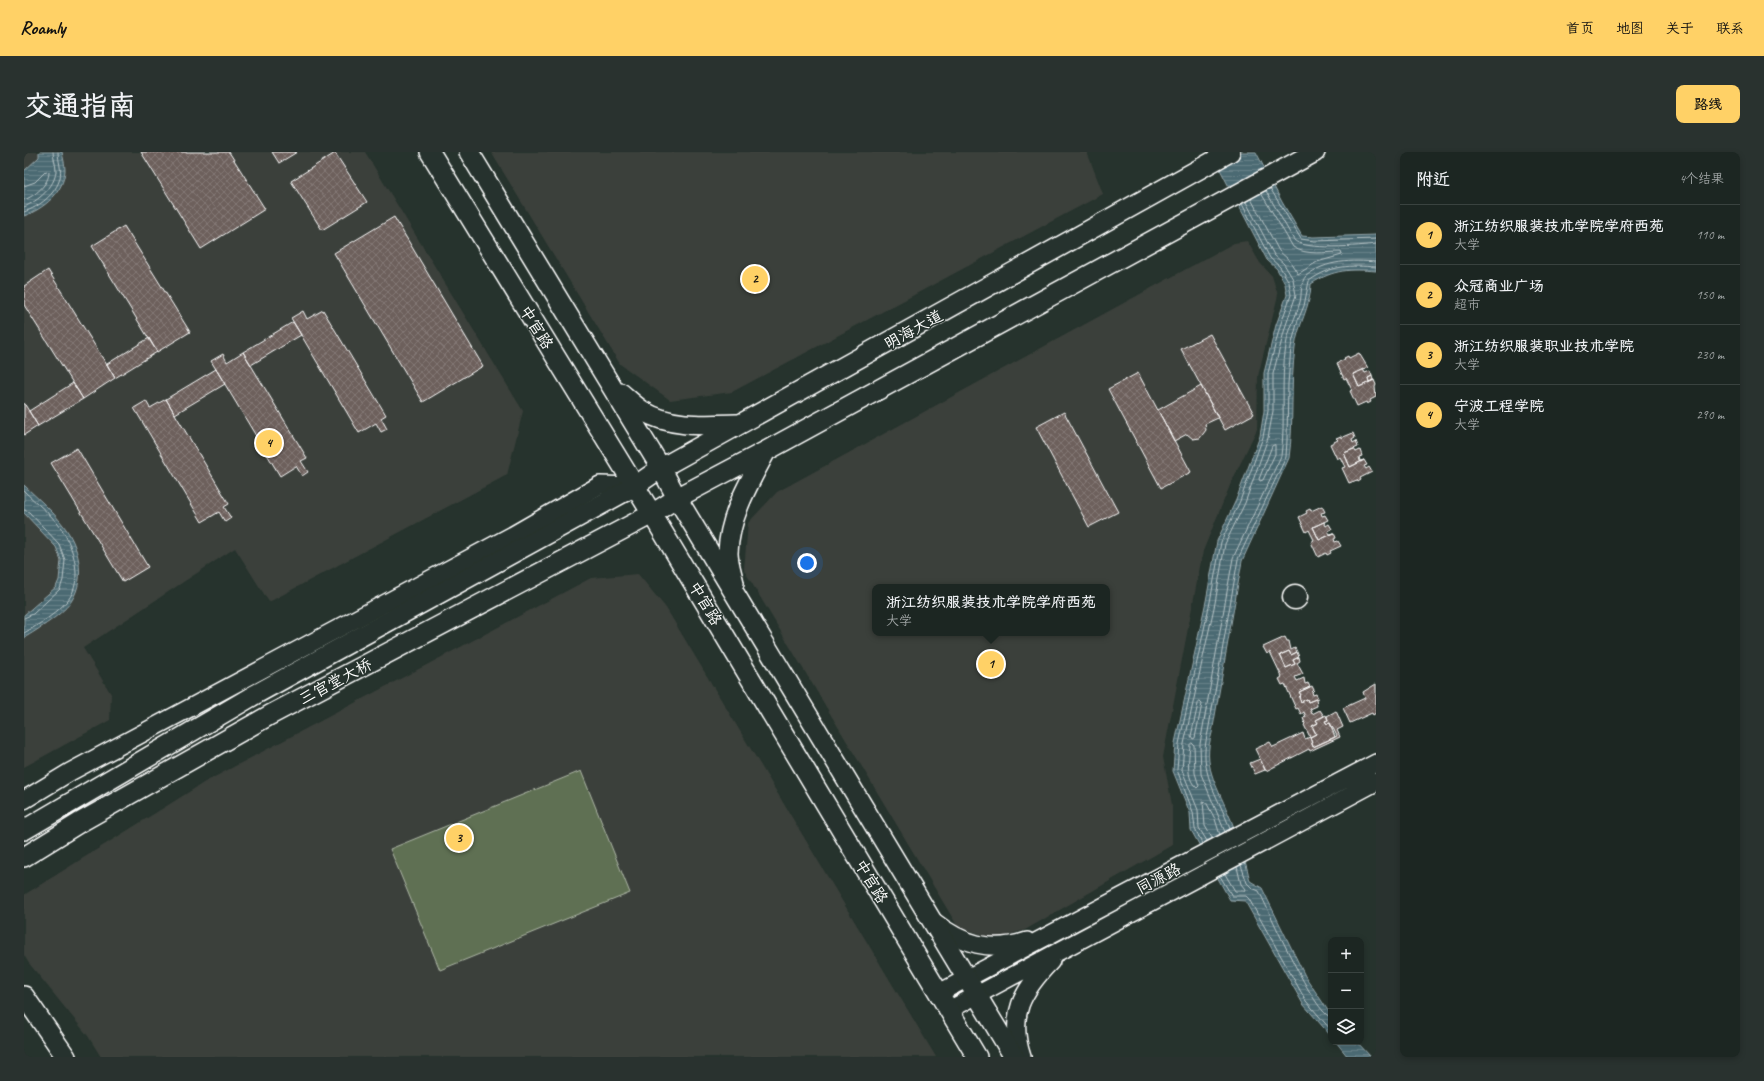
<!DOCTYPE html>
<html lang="zh">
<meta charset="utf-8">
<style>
:root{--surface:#1c2622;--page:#29322f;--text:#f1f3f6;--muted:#a0a5a5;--line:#3a4340;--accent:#ffd166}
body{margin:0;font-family:Caveat,"LXGW WenKai TC",sans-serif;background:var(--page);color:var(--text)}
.controls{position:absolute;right:12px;bottom:12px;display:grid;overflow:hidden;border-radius:8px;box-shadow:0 2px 6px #0003}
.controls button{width:36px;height:36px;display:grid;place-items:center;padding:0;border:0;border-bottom:1px solid var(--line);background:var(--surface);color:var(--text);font:20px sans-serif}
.you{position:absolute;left:783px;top:411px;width:14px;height:14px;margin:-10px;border:3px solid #fff;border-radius:50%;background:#1a73e8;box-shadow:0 0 0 6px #1a73e833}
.badge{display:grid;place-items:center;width:26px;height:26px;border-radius:50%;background:var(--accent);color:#111;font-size:13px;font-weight:700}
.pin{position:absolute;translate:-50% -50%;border:2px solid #fff;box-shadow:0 1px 4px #0006}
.popup{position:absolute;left:848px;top:432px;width:238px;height:52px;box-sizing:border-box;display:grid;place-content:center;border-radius:8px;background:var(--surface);filter:drop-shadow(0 1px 3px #0005);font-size:13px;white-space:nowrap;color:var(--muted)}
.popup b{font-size:15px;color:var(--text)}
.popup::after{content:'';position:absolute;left:50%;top:100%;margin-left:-8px;border:8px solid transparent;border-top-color:var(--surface)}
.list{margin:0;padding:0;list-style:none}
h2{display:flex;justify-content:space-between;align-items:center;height:52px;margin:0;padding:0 16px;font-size:17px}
h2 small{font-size:13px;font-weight:400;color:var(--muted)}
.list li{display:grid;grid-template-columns:26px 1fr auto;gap:12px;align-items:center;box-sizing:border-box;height:60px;padding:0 16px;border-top:1px solid var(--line)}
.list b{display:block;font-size:15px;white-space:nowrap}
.list p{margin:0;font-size:13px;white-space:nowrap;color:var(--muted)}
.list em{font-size:13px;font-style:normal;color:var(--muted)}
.icon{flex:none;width:22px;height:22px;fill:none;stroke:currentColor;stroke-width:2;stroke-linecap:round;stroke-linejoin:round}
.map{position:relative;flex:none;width:1352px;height:905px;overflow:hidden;border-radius:8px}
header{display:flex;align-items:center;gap:24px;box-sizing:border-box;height:56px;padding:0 20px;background:var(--accent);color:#111}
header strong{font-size:19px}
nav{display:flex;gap:22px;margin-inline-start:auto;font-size:14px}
.intro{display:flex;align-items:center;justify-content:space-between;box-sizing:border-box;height:96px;padding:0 24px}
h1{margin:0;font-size:28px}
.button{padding:10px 18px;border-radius:8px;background:var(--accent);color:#111;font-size:14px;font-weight:700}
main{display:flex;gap:24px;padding:0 24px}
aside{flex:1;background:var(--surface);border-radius:8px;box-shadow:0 2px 6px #0003}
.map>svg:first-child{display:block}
.built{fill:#3b403b;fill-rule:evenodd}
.green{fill:#5f7052;stroke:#afb8a8}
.water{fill:url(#water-rules);stroke:#94a6ab}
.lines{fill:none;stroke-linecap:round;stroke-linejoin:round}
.shore{stroke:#b7c4c7;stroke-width:1}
.building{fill:url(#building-cross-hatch);stroke:#fff}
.street-casing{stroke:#fff;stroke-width:15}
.secondary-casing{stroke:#fff;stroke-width:20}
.primary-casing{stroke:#fff;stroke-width:22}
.street{stroke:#26332d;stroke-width:12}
.secondary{stroke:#26332d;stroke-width:17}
.primary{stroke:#26332d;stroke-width:19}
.labels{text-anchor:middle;stroke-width:3;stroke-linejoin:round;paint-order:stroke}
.street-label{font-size:16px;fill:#fff;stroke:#26332d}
</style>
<header>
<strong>Roamly</strong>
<nav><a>首页</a><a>地图</a><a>关于</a><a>联系</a></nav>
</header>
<div class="intro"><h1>交通指南</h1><a class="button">路线</a></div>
<main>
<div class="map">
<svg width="1352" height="905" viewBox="0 0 1352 905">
<defs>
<pattern id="water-rules" width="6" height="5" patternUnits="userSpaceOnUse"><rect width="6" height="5" fill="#4c6b73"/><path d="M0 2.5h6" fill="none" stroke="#678188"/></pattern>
<pattern id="building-cross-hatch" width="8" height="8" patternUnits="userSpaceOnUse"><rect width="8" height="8" fill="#6d605c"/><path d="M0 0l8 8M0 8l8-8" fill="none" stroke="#837874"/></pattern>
</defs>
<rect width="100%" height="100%" fill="#26332d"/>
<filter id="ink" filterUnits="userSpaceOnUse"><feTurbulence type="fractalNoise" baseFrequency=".025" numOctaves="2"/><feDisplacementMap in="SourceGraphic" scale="8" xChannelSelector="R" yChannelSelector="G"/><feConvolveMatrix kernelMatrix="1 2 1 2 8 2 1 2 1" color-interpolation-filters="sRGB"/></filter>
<g filter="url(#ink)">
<path class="built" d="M0 0H341L499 259 483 323 245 450 211 396 59 496 87 542 86 568 0 615Z
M467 0H1063L1079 42 708 240 646 248 596 212Z
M1223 89 1236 111 1248 124 1254 143 1234 224 1233 277 1207 331 1179 399 1139 605 1148 653V693L1001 778 972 787 934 775 720 418 724 371 753 340 1210 91ZM851 435H1083V481H851Z
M614 422 642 456 912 905H77L64 884 4 810 0 803V743L181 630 567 426Z"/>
<path class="green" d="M557 619 606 741 416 818 366 697Z"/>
<path class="water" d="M15 0H38C39 6 41 12 41 18 40 41 19 57 0 64V19L15 5Z
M1187 0H1232L1258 50 1278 84 1289 85 1352 83V119C1326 117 1310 117 1287 132 1287 155 1273 174 1271 196 1266 233 1270 270 1265 306L1218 409 1188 581C1178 614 1192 631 1204 661 1212 678 1222 710 1226 729L1238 736 1281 824 1307 863V884L1279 852 1221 749 1206 748 1167 678 1166 661 1149 619 1151 591 1182 449 1193 389 1212 348 1236 284 1240 259V221L1252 173 1263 143 1261 132 1253 117 1243 108Z
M0 333C13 346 28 358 39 373 55 393 62 425 48 448 41 461 13 478 0 486V463L32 435 35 428 37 408 32 395 0 361Z
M1312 890H1333L1347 905H1324Z"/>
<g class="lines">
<path class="shore" d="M0 34 11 30 22 19 25 20C25 32 11 44 0 48
M1246 36 1277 87 1290 89 1352 87
M1242 39 1270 88C1280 99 1337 94 1352 92
M1227 47 1255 99 1265 108 1274 122 1293 110 1318 103 1317 100C1302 100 1282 104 1269 95L1237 41
M0 55C14 49 31 35 32 19 32 12 29 6 29 0
M0 60C15 55 32 42 36 26 38 17 34 9 34 0
M1251 293V302L1239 328 1236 329 1235 327 1248 294Z
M0 339C12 351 27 362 37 376 49 394 60 428 44 448 32 462 16 472 0 481
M0 358 5 360 35 392 41 408 39 428 36 437 9 462 0 466
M1176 550 1178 552 1171 586 1169 587 1167 584 1174 552Z
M1168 591 1170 593 1171 621 1175 634 1173 636C1161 627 1165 606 1166 593Z
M1206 677C1194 642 1173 620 1184 580L1214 407 1262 305 1263 288 1264 232 1267 195 1274 168 1280 154 1285 129C1307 113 1326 113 1352 115
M1201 680 1177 622 1176 592 1209 406 1257 304C1262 267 1256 230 1262 194 1264 179 1272 165 1276 150 1278 143 1276 130 1282 124 1302 108 1328 108 1352 110
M1188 686 1181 674 1179 649 1182 650 1191 667 1196 683
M1183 689 1175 676 1174 658 1158 618 1160 592 1191 451 1201 392 1221 351 1244 286 1249 259V222L1261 176 1272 143 1269 127 1260 112 1250 103 1222 50
M1178 692 1171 677 1169 660 1153 618 1155 592 1186 450 1197 390 1216 349 1239 285 1244 259V221L1256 174 1267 143 1265 130 1256 115 1246 106 1218 52
M1217 713 1223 731 1228 736 1235 739C1244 757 1291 864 1307 865
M1201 722 1211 739H1220L1221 737 1217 732 1213 715
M1196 724 1208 744H1222L1225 747 1282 849 1307 878"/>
</g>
<path class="building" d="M117 0H205L241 57 177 97Z
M248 0H273L255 11Z
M311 1 343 50 298 78 267 29Z
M370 65 459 214 399 250 310 101Z
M100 74 166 180 133 200 68 94Z
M24 118 91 226 59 247 0 153V134Z
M299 158 362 263 357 266 363 277 357 280 352 271 335 281 267 166 279 159 283 167Z
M269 170 277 183 227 213 219 200Z
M1186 182 1230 262 1201 278 1157 197Z
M125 186 133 200 91 226 83 212Z
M219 200 283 306 277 309 284 320 278 324 272 314 256 324 187 209 199 202 203 210Z
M1335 201 1344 216 1329 222 1335 235 1350 228 1352 233 1351 235 1352 245 1346 248 1347 250 1343 252 1342 250 1333 254 1326 239 1328 238 1322 226 1320 227 1313 211 1321 207 1320 206 1324 204 1325 206Z
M192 217 201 232 151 262 142 247Z
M1339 217 1341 221 1346 219 1348 224 1344 226 1345 230 1350 228 1335 235 1329 222Z
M1114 221 1167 320 1137 336 1084 237Z
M1348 224 1349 228 1345 230 1344 226Z
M49 231 59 247 14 274 5 259Z
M1177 234 1194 266 1181 272 1182 278 1176 286 1169 287 1163 282 1150 289 1134 258Z
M142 247 205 352 200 355 207 366 201 370 195 360 178 370 110 256 122 249 126 256Z
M0 251 14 274 0 283Z
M1040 260 1094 360 1065 375 1012 275Z
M1329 281 1331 286 1328 288 1329 291 1332 289 1334 295 1320 301 1326 315 1340 308 1343 313 1340 314 1342 317 1345 315 1348 320 1336 326 1337 328 1334 330 1333 328 1325 331 1318 316 1321 315 1316 305 1313 307 1306 292 1314 288 1312 286 1317 284V286Z
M53 296 124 415 99 430 27 311Z
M1330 297 1332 300 1336 298 1338 304 1335 305 1336 309 1340 308 1326 315 1320 301Z
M1298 354 1301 360 1297 361 1298 364 1301 363 1304 368 1289 375 1295 388 1310 381 1312 386 1310 387 1311 390 1314 389 1317 394 1306 399 1307 401 1303 403 1302 401 1294 405 1287 390 1290 388 1285 378 1282 380 1275 365 1283 361 1282 359 1286 357 1287 359Z
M1300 370 1302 374 1305 372 1308 377 1304 379 1306 382 1310 381 1295 388 1289 375Z
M1261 485 1263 489H1265L1267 498 1271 496 1273 500 1267 503 1265 499 1256 503 1262 516 1271 512 1269 508 1275 505 1276 509 1273 511 1279 522 1271 525 1273 529 1280 526 1281 532 1284 531 1286 535 1275 540 1277 543 1275 545 1277 550 1283 547 1284 550 1292 547 1293 554 1286 557 1288 562 1296 558 1300 564 1292 568 1294 571 1288 574 1292 582 1286 585 1280 573 1281 572 1279 566 1282 565 1280 560 1277 562 1274 556 1272 557 1261 532 1258 533 1255 527 1258 525 1246 500 1243 502 1239 495Z
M1265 499 1267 503 1273 500 1275 505 1269 508 1271 512 1262 516 1256 503Z
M1352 532V561L1349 563 1348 561 1326 571 1319 556 1341 546 1339 540Z
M1288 534 1290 538 1288 540 1289 543 1292 542 1294 546 1284 550 1283 547 1277 550 1275 545 1277 543 1275 540Z
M1312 559 1319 575 1313 578 1316 585 1286 599 1285 597 1242 619 1231 597 1246 590 1249 595 1279 581 1281 587 1286 585 1289 595 1311 585 1313 584 1310 578 1306 571 1303 572 1301 569 1304 568 1303 564Z
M1302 563 1304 568 1301 569 1303 572 1306 571 1311 585 1289 595 1286 585 1292 582 1288 574 1294 571 1292 568Z
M1236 607 1241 618 1231 622 1226 611Z"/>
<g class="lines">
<g class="street-casing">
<path id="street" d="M1265 445a6 6 0 1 1 12 0a6 6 0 1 1-12 0Z"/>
</g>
<g class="secondary-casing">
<path id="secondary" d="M0 648 46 620 489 383 576 333 611 334
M909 769C938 792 966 801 1003 789
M915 841 1352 611
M925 858 1352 630
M998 905C984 863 998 839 1027 809"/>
</g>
<g class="primary-casing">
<path id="primary" d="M406 0 628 362 953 905
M445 0 637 316 653 346 990 905
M597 241C604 247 611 254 619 259 647 276 682 273 713 272
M710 431C708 422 704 410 704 401 705 364 725 331 742 299
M0 678 232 542 611 334 637 316 1206 0
M0 705 55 671 246 563 628 362 653 346 742 299 1291 0
M0 844 42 905"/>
</g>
<use href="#street" class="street"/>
<use href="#secondary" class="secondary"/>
<use href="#primary" class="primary"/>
</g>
</g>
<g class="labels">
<g class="street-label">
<text transform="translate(513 175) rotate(58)" y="6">中官路</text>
<text transform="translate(889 177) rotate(-29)" y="6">明海大道</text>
<text transform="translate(682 451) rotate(59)" y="6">中官路</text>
<text transform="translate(311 529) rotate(-28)" y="6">三官堂大桥</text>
<text transform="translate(1134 726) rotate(-28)" y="6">同源路</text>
<text transform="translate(848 729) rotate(59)" y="6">中官路</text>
</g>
</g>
</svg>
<div class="controls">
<button>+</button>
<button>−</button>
<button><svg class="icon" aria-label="layers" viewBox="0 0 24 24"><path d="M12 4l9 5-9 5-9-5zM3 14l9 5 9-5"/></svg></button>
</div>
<div class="you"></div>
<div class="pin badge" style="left:967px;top:512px">1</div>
<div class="popup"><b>浙江纺织服装技术学院学府西苑</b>大学</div>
<div class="pin badge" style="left:731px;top:127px">2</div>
<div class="pin badge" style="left:435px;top:686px">3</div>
<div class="pin badge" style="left:245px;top:291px">4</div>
</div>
<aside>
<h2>附近<small>4个结果</small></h2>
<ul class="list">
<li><span class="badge">1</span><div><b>浙江纺织服装技术学院学府西苑</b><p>大学</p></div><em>110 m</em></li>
<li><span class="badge">2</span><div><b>众冠商业广场</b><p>超市</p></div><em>150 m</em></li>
<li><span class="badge">3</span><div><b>浙江纺织服装职业技术学院</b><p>大学</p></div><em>230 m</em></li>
<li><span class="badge">4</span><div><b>宁波工程学院</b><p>大学</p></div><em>290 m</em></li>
</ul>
</aside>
</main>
